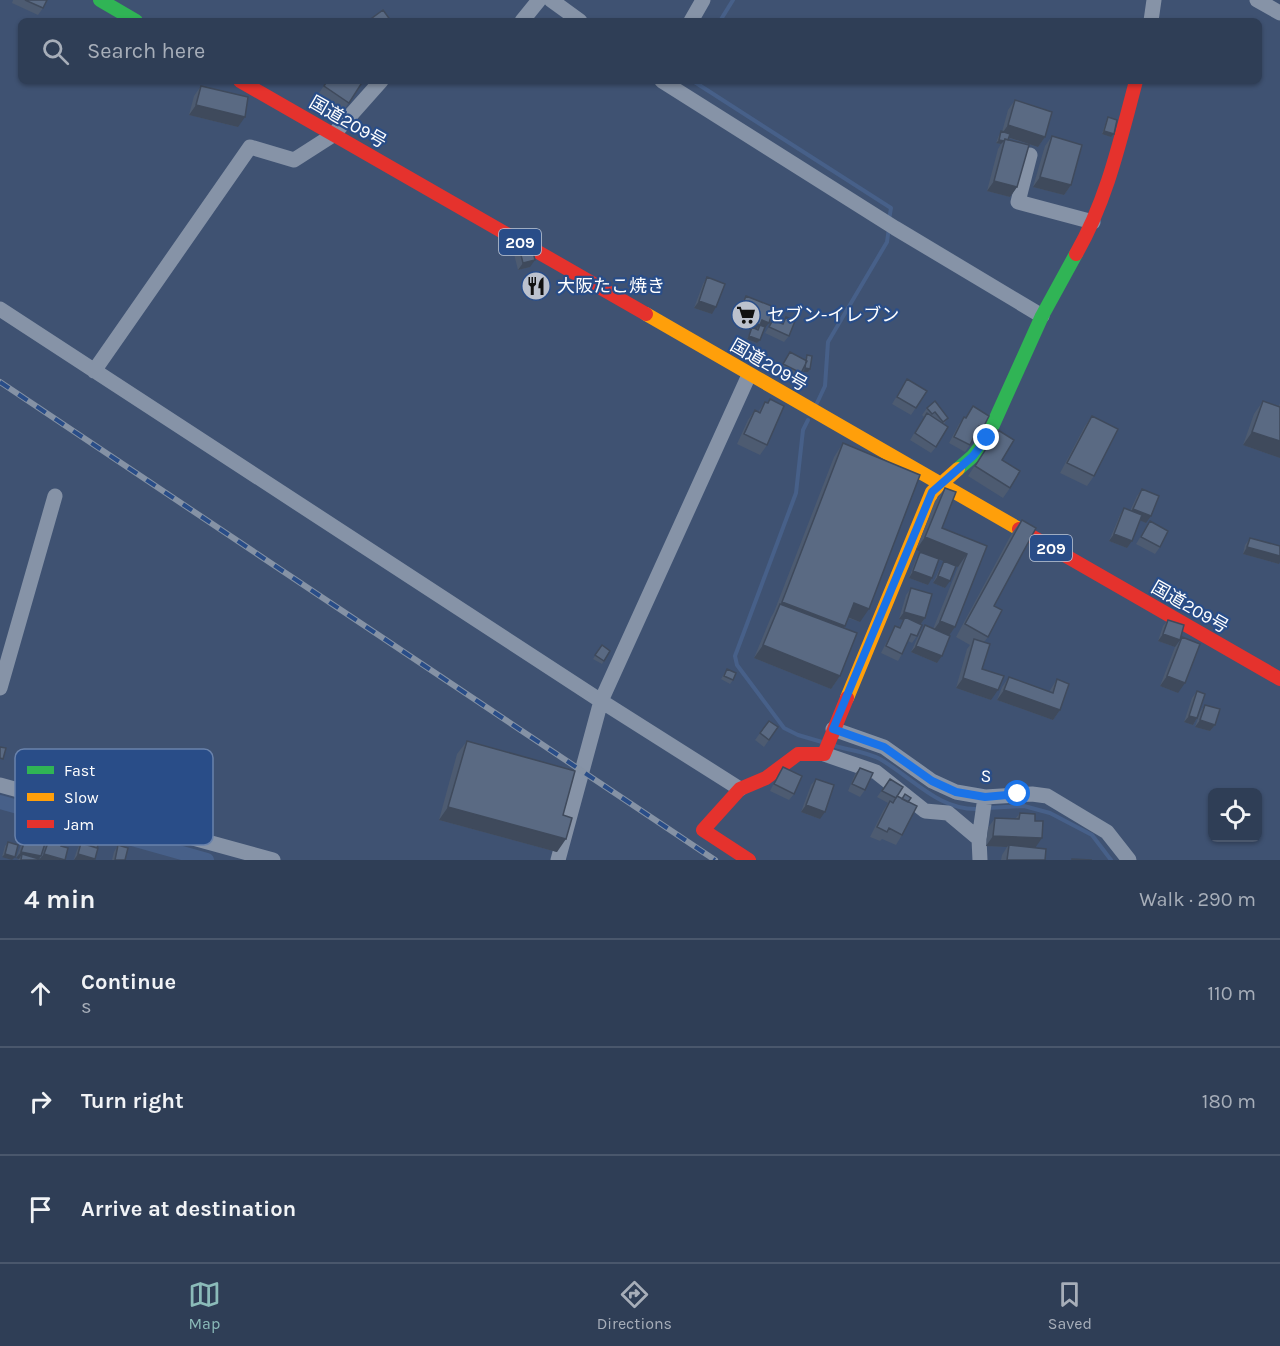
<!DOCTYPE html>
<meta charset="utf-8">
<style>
:root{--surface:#2f3e56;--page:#3b4960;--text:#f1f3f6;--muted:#a7aeb9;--line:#4a576c;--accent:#8bbbb9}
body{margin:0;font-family:Karla,"Noto Sans JP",sans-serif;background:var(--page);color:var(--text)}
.controls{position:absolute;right:18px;bottom:18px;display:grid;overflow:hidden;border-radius:9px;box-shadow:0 2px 4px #0004}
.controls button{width:54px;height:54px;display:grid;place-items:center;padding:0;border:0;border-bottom:2px solid var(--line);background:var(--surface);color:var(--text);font:30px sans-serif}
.stop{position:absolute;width:18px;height:18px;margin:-14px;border:4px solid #1a73e8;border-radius:50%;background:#fff}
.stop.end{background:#1a73e8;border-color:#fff;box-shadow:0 2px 6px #0008}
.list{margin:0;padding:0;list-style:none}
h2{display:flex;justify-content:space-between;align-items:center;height:78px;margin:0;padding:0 24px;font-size:26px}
h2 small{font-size:20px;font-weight:400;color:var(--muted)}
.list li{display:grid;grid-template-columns:39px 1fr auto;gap:18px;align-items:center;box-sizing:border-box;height:108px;padding:0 24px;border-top:2px solid var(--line)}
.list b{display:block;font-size:22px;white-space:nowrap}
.list p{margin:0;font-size:20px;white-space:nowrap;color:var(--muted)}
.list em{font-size:20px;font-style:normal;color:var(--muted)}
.icon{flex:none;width:33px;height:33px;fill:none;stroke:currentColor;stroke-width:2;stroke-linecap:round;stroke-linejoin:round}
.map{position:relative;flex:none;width:1280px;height:860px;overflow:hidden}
.search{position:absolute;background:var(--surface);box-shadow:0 2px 4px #0004;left:18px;right:18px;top:18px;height:66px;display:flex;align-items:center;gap:15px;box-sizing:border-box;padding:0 21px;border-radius:9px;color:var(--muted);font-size:22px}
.sheet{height:402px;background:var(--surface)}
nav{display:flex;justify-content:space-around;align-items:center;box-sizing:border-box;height:84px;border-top:2px solid var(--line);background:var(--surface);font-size:16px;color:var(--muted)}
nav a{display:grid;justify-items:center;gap:3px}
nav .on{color:var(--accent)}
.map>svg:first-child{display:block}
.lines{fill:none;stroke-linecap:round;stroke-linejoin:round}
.stream{stroke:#476089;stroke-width:4}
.canal{stroke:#476089;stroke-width:14}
.street{stroke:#8693a7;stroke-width:15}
.fast{stroke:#30b455;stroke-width:14}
.slow{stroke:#ff9f0a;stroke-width:14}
.jam{stroke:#e5322d;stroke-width:14}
.rail-casing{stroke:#8592a5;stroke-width:6}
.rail{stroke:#294d88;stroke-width:4;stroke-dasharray:11;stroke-linecap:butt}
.wall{fill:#4d5b71}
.shaded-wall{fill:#3f4a5c}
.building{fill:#5a6a83;stroke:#3f4a5c;stroke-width:1.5}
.route{stroke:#1a73e8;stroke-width:8}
.labels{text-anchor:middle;stroke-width:4.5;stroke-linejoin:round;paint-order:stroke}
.shield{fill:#294d88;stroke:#bfcadb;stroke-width:1.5}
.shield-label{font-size:16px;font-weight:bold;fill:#fff}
.street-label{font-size:18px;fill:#fff;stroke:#294d88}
.poi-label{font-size:18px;fill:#fff;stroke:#294d88;text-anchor:start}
.key{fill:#294d88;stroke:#6982ac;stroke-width:1.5}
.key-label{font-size:16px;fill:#fff}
</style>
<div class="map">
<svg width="1280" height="860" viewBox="0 0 1280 860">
<rect width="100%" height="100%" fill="#3f5272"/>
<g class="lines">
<path class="stream" d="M720 21 733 0
M693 81 891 208 889 220
M817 403 825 386 828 342 887 242 889 228
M808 420 803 430 796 493 735 656 737 665 784 728 798 735 822 742
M835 746C849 750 867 752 880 759 913 778 939 811 979 809
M987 808 1024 806 1050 813 1092 835 1111 860"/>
<path class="canal" d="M0 802 207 860"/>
<path class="street" d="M551 0 580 21
M1257 0 1280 13
M522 21 539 0
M691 21 703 0
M1151 21 1154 0
M662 81 895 228 1042 316
M1030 155 1018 202 1093 222
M0 309 601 701 740 789
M94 371 250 147 294 160 333 135 381 81
M0 688 55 496
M833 729 884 747 932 781 956 792 985 797 1032 794 1047 796 1107 832 1129 860
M824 754 876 772 925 811 948 813 979 839 985 797
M0 785 273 860
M979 839 980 860
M558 860 601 701 749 375"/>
<path class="fast" d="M100 0 136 21
M958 469 973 456 987 438 1042 316 1076 254"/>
<path class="slow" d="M646 314 1019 529
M847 698 932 492 958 469"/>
<path class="jam" d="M240 81 646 314
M1076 254C1107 200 1120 141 1136 81
M1019 529 1280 679
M749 860 703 830 740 789 766 778 798 754H824L847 698"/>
<g class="rail-casing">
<path id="rail" d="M0 382 715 860"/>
</g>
<use href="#rail" class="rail"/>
</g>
<path class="wall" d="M13 0H47L43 8 38 15 12 3Z
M327 81H363L342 113 317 96Z
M201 86 238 127 189 115 194 96Z
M1015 100 1045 137 1038 147 1009 138 1008 140 1017 187 1010 197 987 191 998 149 1001 144 996 143 999 135 1002 132 1008 110Z
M1108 117 1114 134 1111 137 1102 134 1106 121Z
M1052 136 1071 185 1064 195 1033 187 1045 146Z
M519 247 530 267 518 270 514 254Z
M707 277 712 314 694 308 703 284Z
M746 296 764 329 757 343 747 339 751 330 733 322 741 303Z
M786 317 789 336 784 342 765 333 773 320 781 324Z
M790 352 805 360 807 355 810 369 808 372H803L804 367 796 380 779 371Z
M907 379 927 391 911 415 892 404Z
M770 399 767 445 760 455 737 444 748 420 755 410 758 412 765 402 767 403Z
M1263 401 1279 406 1280 403V458L1243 445 1254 414Z
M973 406 983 428 978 435 975 434 970 445 965 452 949 443 959 424 964 417 965 418Z
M927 408 948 418 944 424 936 447 931 453 910 440 924 417 922 415Z
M1092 416 1094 476 1087 486 1060 473 1085 426Z
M998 430 1002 460 1010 488 1003 498 968 476Z
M843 443 860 622 848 618 844 628 840 676 831 689 754 658 771 617 774 612 834 457Z
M945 488 942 528 987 546 955 627 949 635 942 656 937 663 911 652 920 632 925 625 933 629 958 567 956 566 945 588 933 583 940 568 944 561 939 560 928 585 909 578 916 559 920 552 930 556 916 550 935 501Z
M1142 489 1146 523 1140 520 1127 548 1109 541 1120 515 1124 508 1130 511 1137 496Z
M1022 520 994 606 988 637 984 642 982 669 991 700 956 688 967 649 970 645 956 637 1012 533Z
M1150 521 1160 547 1155 554 1136 544Z
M1250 538 1279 564 1243 554 1245 545Z
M911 588 925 618 921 624 917 636 912 643 908 641 902 654 898 661 881 653 891 633 895 626 899 627 903 620 899 619 906 595Z
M1168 620 1175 647 1158 641 1163 626Z
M1182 637 1178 693 1160 686 1175 647Z
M602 645 610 651 602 664 593 659Z
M727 669 733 680 730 684 721 679Z
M1009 677 1049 692 1057 679 1060 710 1053 720 997 700 1002 687Z
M1197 691V718L1193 725 1184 722 1192 698Z
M1205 705 1215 725 1210 731 1195 727 1200 712Z
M769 721 778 727 764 747 755 740Z
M467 741 563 815 557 852 439 820 457 754Z
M783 767 794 794 789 800 770 791 779 773Z
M860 768 865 790 860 797 848 791 855 774Z
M816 779 820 819 801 812 811 785Z
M890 779 897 797 908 802 902 835 896 845 882 839 880 841 870 837 883 811 888 803 877 797Z
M1020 813 1035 848 1045 860H1001L1002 855 1007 847 986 846 988 828 995 818 1015 819Z
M28 832 41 856 38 860H18L19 859 16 858 23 839Z
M84 835 95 859H74L77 850 79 846 81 838Z
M50 837 61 846 65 860H39L45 844Z
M8 842 18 845 2 857 5 846Z
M118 845 125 860H112L114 852Z"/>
<path class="shaded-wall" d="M196 105 245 117 238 127 189 115Z
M1008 125 1045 137 1038 147 1001 135Z
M1104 131 1114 134 1111 137 1102 134Z
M999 140 1004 141 1001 144 996 143Z
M1040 177 1071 185 1064 195 1033 187Z
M994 181 1017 187 1010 197 987 191Z
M535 260 530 267 518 270 523 263Z
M699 301 716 307 712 314 694 308Z
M738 316 762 320 769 323 764 329 758 327 755 331 752 327 751 330 733 322Z
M749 336 760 340 757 343 747 339Z
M805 368 810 369 808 372H803Z
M1252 432 1280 441V458L1243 445Z
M1133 509 1151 516 1146 523 1128 515Z
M1114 534 1132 541 1127 548 1109 541Z
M925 537 967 554 958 567 916 550Z
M1247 547 1280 556V562L1279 564 1243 554Z
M913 571 932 578 928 585 909 578Z
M938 576 950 581 945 588 933 583Z
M782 602 845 626 836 639 779 607Z
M854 603 869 609 860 622 845 616Z
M904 612 925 618 920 625 905 617 903 620 899 619Z
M940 621 955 627 946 640 931 634Z
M1163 634 1180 640 1175 647 1158 641Z
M763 645 840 676 831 689 754 658Z
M916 646 942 656 937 663 911 652Z
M1167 676 1185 683 1178 693 1160 686Z
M963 678 998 690 991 700 956 688Z
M1004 690 1060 710 1053 720 997 700Z
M1189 716 1197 718 1193 725 1184 722Z
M1200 720 1215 725 1210 731 1195 727Z
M806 805 825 812 820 819 801 812Z
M448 807 566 839 557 852 439 820Z
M993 836 1042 838 1035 848 1009 845 1007 847 986 846Z
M21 852 41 856 38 860 22 854 19 859 16 858Z
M5 854 15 857 12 860 2 857Z
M44 854 63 860H39Z
M78 854 95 859 94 860H74Z"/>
<path class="building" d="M25 0H47L43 8Z
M383 10 391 21H368Z
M327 81H363L349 103 324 86Z
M201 86 248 97 245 117 196 105Z
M1015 100 1052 112 1045 137 1008 125Z
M1108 117 1117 120 1114 134 1104 131Z
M1001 131 1010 134 1008 140 1005 139 1004 141 999 140Z
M1052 136 1082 145 1071 185 1040 177Z
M1005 139 1029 145 1017 187 994 181Z
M531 244 535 260 523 263 519 247Z
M707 277 725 284 716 307 699 301Z
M746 296 774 307 769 323 762 320 760 325 738 316Z
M786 317 795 321 789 336 769 327 773 320 783 324Z
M760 325 765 327 760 340 749 336 752 327 758 330Z
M790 352 807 361 801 373 783 364Z
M807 355 812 356 810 369 805 368Z
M907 379 927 391 916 408 897 397Z
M770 399 784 406 767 445 744 434 755 410 760 413 765 402 768 403Z
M935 401 948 418 943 422 935 412 932 414 927 408Z
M1263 401 1280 407V441L1252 432Z
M973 406 989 416 983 428 979 426 970 445 954 437 964 417 966 418Z
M927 413 948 427 936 447 915 433Z
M1092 416 1118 429 1094 476 1067 463Z
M998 430 1014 440 1002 460 1020 471 1010 488 975 466Z
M843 443 920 475 869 609 854 603 845 626 782 602Z
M945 488 956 492 942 528 987 546 955 627 940 621 967 554 925 537Z
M1142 489 1159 496 1151 516 1133 509Z
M1124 508 1142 515 1132 541 1114 534Z
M1022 520 1036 528 994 606 1002 610 988 637 965 624Z
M1150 521 1168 531 1160 547 1141 537Z
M1250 538 1280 546V556L1247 547Z
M920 552 939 559 932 578 913 571Z
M944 561 956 566 950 581 938 576Z
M911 588 932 594 925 618 904 612Z
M780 604 857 633 840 676 763 645Z
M905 617 922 625 917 636 911 634 902 654 886 646 895 626 900 628Z
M1168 620 1184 625 1180 640 1163 634Z
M925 625 950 636 942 656 916 646Z
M1182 637 1200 644 1185 683 1167 676Z
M974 639 990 644 982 669 1004 676 998 690 963 678Z
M602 645 610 651 604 661 595 655Z
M727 669 736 673 733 680 724 676Z
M1009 677 1053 693 1057 679 1069 684 1060 710 1004 690Z
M1197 691 1205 694 1197 718 1189 716Z
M1205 705 1220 709 1215 725 1200 720Z
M769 721 778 727 769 740 760 733Z
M467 741 575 771 563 815 572 818 566 839 448 807Z
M0 747 6 748 3 759 0 758Z
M783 767 802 776 794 794 774 784Z
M860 768 873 773 865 790 852 784Z
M816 779 834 785 825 812 806 805Z
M890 779 903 787 896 798 882 791Z
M905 794 911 798 908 802 902 799Z
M897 796 917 806 902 835 889 828 887 832 877 827 890 801 893 803Z
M1020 813 1035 814V821H1043L1042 838 993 836 995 818 1019 819Z
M28 832 47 837 41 856 21 852Z
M84 835 100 839 97 848 81 843Z
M50 837 63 841 61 846 68 848 65 860 44 854Z
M8 842 18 845 15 857 5 854Z
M81 843 98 848 95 859 78 854Z
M118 845 128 848 125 860H115Z
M1009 845 1046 849 1045 860H1007Z
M22 854 39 859 38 860H21Z
M1072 859 1092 860H1072Z"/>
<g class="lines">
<path class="route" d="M987 438 973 456 932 492 833 729 884 747 932 781 956 792 985 797 1018 794"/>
</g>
<defs>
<g id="restaurant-disc" transform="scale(1.5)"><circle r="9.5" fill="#bcc2ce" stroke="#294d88"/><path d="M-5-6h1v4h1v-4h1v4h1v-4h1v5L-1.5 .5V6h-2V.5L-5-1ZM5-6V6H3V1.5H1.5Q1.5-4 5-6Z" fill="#111"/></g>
<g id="supermarket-disc" transform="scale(1.5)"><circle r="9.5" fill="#bcc2ce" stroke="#294d88"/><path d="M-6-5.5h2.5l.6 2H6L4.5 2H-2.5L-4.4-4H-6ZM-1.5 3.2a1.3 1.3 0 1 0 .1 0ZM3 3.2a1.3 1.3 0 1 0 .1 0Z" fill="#111"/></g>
</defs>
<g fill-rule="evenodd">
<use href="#restaurant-disc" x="536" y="286"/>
<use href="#supermarket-disc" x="746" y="315"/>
</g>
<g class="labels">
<g class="shield">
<rect x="499" y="229" width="42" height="26" rx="4.5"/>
<rect x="1030" y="535" width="42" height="26" rx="4.5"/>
</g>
<g class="shield-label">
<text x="520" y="248">209</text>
<text x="1051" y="554">209</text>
</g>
<g class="street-label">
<text transform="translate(348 122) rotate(30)" y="6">国道209号</text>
<text transform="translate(769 365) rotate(30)" y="6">国道209号</text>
<text transform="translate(1190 607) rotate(30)" y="6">国道209号</text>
<text transform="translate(986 776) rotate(4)" y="6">S</text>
</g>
<g class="poi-label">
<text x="557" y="292">大阪たこ焼き</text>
<text x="767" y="321">セブン-イレブン</text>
</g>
</g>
<rect x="15" y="749" width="198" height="96" rx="9" class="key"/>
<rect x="27" y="766" width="27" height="8" fill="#30b455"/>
<rect x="27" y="793" width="27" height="8" fill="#ff9f0a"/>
<rect x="27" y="820" width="27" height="8" fill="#e5322d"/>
<g class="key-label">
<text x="64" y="776">Fast</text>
<text x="64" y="803">Slow</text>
<text x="64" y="830">Jam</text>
</g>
</svg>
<div class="controls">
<button><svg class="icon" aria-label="locate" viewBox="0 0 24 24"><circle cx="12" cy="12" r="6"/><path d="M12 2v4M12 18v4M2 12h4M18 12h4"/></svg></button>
</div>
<div class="stop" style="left:1018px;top:794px"></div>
<div class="stop end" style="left:987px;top:438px"></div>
<div class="search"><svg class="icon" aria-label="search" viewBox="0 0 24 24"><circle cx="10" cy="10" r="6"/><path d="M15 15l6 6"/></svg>Search here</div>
</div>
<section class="sheet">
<h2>4 min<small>Walk · 290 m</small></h2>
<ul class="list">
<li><svg class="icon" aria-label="ahead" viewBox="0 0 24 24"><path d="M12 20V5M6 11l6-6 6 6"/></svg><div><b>Continue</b><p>s</p></div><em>110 m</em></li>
<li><svg class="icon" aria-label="right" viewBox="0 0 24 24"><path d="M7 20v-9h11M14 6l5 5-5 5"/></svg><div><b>Turn right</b></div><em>180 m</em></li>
<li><svg class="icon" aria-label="arrive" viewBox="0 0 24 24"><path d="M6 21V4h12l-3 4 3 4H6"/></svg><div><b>Arrive at destination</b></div></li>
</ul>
</section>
<nav>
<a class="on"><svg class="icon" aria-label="map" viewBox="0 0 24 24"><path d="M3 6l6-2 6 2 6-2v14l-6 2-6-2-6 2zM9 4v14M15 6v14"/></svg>Map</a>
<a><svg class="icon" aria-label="directions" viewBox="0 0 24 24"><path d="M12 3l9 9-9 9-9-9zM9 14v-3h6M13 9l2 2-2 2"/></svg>Directions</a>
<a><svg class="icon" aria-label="saved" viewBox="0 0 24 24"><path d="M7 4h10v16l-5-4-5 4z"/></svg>Saved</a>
</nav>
